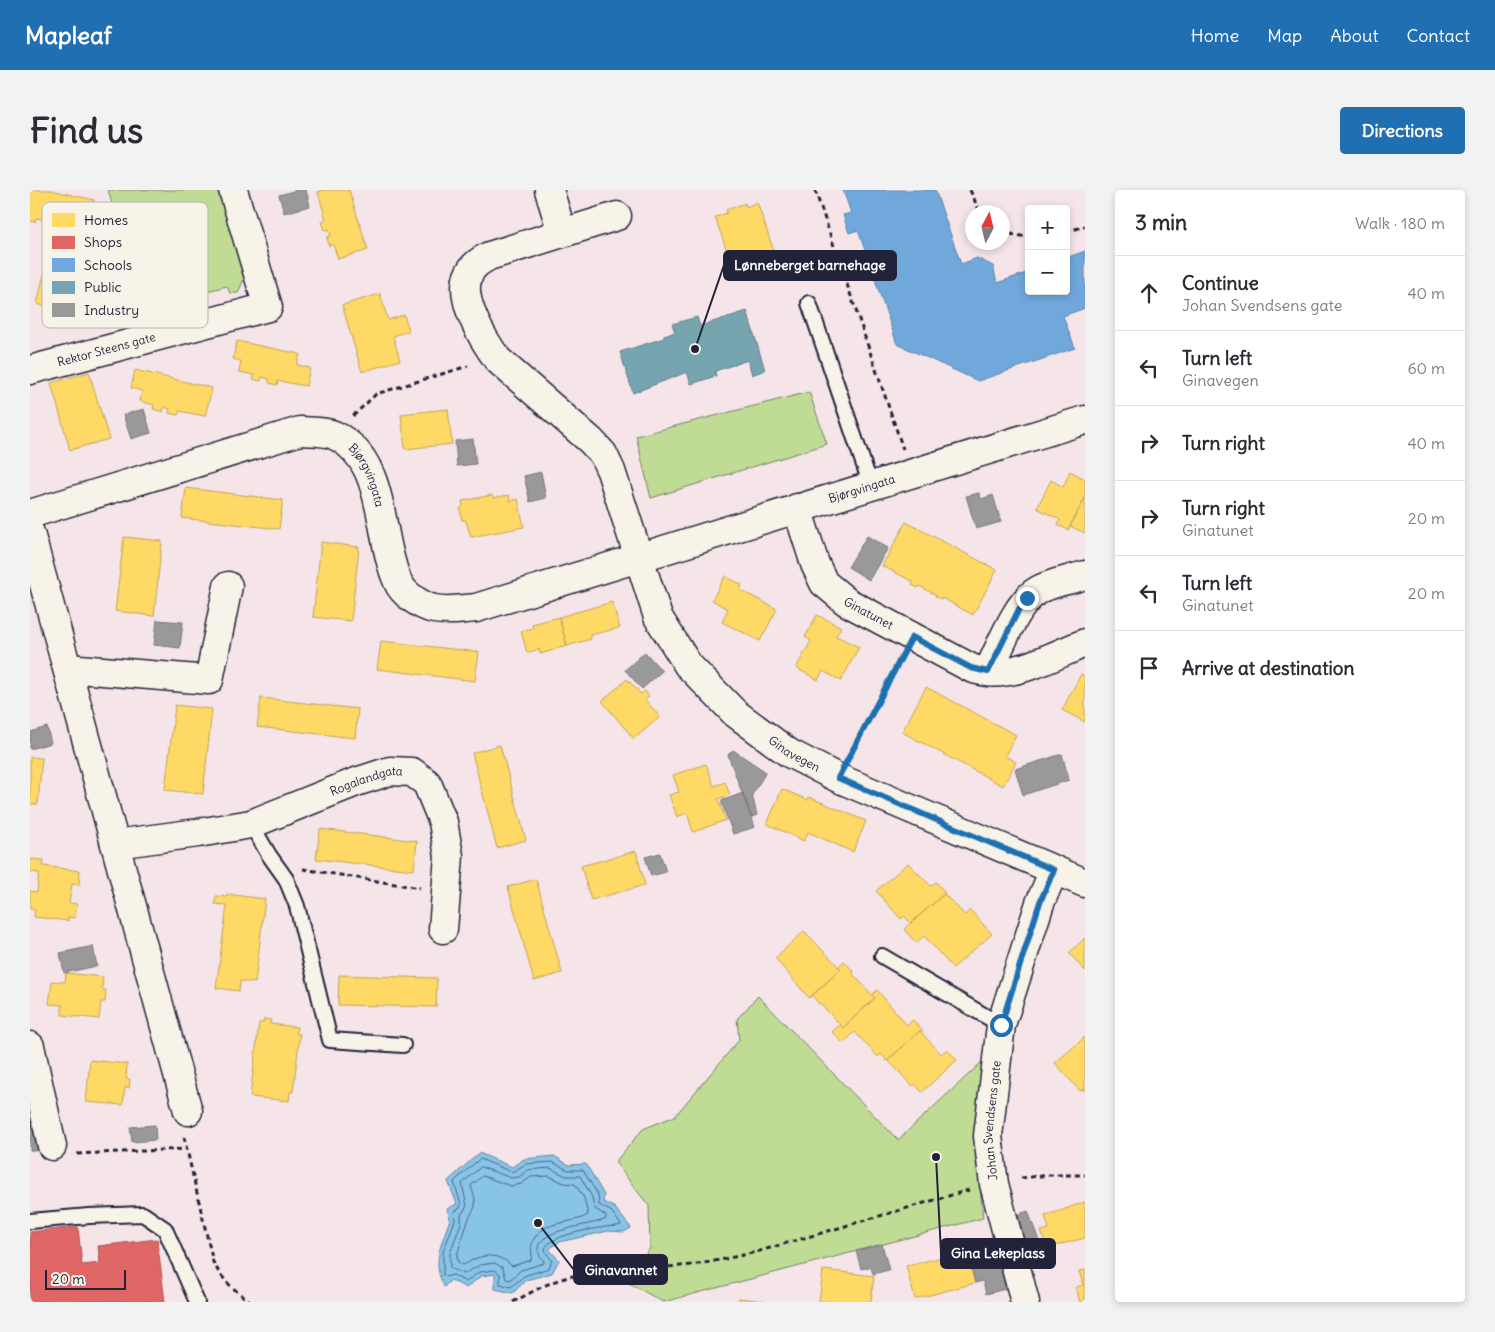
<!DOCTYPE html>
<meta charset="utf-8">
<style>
:root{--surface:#fff;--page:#f2f2f3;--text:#2b2b33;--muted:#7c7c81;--line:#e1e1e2;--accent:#1f6fb2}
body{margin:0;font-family:Delius,sans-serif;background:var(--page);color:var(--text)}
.controls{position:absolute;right:15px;top:15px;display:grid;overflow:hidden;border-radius:5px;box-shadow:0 2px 8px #0003}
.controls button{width:45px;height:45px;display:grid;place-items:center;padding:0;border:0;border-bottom:1px solid var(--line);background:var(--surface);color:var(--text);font:25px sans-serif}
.compass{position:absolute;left:935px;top:15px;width:45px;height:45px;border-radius:50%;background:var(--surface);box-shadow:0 2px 8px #0003;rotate:7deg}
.scale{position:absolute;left:15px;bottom:12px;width:81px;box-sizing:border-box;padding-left:5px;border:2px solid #22223b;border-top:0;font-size:14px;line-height:18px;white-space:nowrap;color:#22223b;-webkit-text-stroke:4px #f7f3e8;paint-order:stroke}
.stop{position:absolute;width:15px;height:15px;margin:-11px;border:4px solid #1f6fb2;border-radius:50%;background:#fff}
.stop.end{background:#1f6fb2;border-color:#fff;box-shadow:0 1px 5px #0008}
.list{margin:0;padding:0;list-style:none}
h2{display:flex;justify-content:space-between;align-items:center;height:65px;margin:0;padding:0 20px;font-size:21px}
h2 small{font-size:16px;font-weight:400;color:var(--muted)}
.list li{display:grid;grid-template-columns:32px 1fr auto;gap:15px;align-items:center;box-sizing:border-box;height:75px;padding:0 20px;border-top:1px solid var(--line)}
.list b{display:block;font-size:19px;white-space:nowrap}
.list p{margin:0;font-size:16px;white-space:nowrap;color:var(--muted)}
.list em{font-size:16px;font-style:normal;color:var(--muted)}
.icon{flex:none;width:28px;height:28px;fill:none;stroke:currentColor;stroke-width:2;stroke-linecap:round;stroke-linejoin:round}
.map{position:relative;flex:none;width:1055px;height:1112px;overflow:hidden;border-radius:5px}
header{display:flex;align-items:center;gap:30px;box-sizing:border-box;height:70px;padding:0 25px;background:var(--accent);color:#fff}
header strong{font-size:24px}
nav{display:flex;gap:28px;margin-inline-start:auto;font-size:18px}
.intro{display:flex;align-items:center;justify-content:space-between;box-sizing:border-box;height:120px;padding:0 30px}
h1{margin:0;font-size:35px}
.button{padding:12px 22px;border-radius:5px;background:var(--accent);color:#fff;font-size:18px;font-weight:700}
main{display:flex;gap:30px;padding:0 30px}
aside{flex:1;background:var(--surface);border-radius:5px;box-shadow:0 2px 8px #0003}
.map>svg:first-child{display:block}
.green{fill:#c0dc94;stroke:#717f68}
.water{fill:#88c4e8;stroke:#5f83a3}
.homes{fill:#ffd966;stroke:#bda259}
.shops{fill:#e06666;stroke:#a75259}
.schools{fill:#6fa8dc;stroke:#5880ac}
.public{fill:#76a5af;stroke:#5d7e8c}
.industry{fill:#999;stroke:#75757d}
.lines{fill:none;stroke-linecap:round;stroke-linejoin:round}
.shore{stroke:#4b6380;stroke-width:1}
.lane-casing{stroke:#22223b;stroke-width:18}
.street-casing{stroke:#22223b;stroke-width:31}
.secondary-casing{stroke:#22223b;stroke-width:31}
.path{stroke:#22223b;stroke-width:3;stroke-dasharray:5 4;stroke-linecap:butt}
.lane{stroke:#f7f3e8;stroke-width:14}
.street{stroke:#f7f3e8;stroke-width:28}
.secondary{stroke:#f7f3e8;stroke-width:28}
.route{stroke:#1f6fb2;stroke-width:6}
.labels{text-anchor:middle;stroke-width:5;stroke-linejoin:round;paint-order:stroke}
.street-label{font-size:12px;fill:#22223b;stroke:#f7f3e8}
.key{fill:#f7f3e8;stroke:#b7b4b4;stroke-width:1}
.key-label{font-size:14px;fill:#22223b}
.leader{fill:none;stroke:#22223b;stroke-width:2}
.callout-dot{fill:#22223b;stroke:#f7f3e8;stroke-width:2}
.callout{fill:#22223b;stroke:#22223b;stroke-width:2}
.callout-label{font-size:14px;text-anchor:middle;font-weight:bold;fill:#fff}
</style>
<header>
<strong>Mapleaf</strong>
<nav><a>Home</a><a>Map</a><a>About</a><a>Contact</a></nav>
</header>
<div class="intro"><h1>Find us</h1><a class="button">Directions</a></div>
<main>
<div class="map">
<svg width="1055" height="1112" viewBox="0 0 1055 1112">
<rect width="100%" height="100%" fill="#f6e5e8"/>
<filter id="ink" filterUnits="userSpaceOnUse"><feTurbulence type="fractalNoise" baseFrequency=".02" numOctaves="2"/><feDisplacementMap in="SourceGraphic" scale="10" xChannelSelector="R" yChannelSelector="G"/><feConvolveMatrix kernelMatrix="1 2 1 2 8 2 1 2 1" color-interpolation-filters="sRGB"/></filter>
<g filter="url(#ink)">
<path class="green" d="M78 0H197L219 77 208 103H200L197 96 144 109 132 90 118 59 98 67Z
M779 202 797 254 621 308 606 246Z
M728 806 868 950 953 871 949 987 953 1028 633 1112 597 1092 620 1058 619 1016 585 972 613 939 645 926 709 850 707 829Z"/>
<path class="water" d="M449 963 482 977 494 969 524 966 539 975 556 974 574 1005 573 1012 585 1018 601 1038 594 1042 578 1041 529 1052 519 1059 529 1070 522 1083 496 1090 483 1103 465 1099V1084L451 1086 436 1098 421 1090 414 1097C401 1072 412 1053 420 1029L417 1019 427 1014 418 991Z"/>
<path class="homes" d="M0 0H21L64 10 60 26 52 24 49 37 22 31 21 35 12 33 13 29 6 28 5 32 0 31Z
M294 0H319L338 60 308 69 303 54 299 56 297 47 301 46 299 39 295 40 292 32 296 30 288 2Z
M727 12 748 73 751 71 756 85 740 91 736 80 719 86 718 83 706 87 685 27 697 23 696 20 715 13 716 17Z
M14 84 51 93 53 85 83 91 74 129 47 123 46 127 37 125 38 121 31 120 30 123 21 121 22 118 7 114Z
M350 104 358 130 374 125 379 141 363 146 370 170 332 182 312 115Z
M207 151 270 164 267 175 280 178 276 196 248 191 247 195 239 193V189L232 187 231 191 223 189 224 185 209 182 211 171 203 169Z
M105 180 182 198 175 226 149 221 148 225 139 223 140 219 134 217 133 222 123 219 124 215 110 211 112 201 101 198Z
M59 182 79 249 40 260 21 193Z
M418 219 422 254 375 259 371 224Z
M1040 281 1055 289V308L1038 340 1028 335 1030 330 1007 318 1021 290 1033 297Z
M156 298 253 310 249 339 152 328Z
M462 305 463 308 479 305 480 311 488 309 494 337 441 347 436 331 432 330 430 319 433 316 432 311Z
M1055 308V343L1040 336Z
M876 332 967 380 943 425 912 408 911 409 905 406 906 405 889 396 888 398 882 395 884 392 852 376Z
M94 347 132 351 124 426 85 421Z
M291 352 329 357 321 431 283 427Z
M695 386 712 395 710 400 747 419 730 451 692 432 698 419 682 410Z
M582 412 590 438 560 445 561 449 537 456 529 427Z
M787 425 811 437 806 446 829 457 811 491 793 481 788 490 766 478 781 451 775 447Z
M529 427 537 456 510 464 509 459 497 463 491 441 503 438 502 434Z
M351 451 449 462 445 491 347 479Z
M1051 484 1055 486V532L1032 520Z
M597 489 611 504 615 501 619 506 615 510 630 527 604 549 572 511Z
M896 497 986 545 975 566 986 572 973 596 872 542Z
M231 508 328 519 325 548 227 537Z
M145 515 182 519 173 604 135 600Z
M470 555 496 650 467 658 442 563Z
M0 567 12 568 8 614H0Z
M676 574 684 596 695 592 700 605 688 609 696 630 663 642 657 623 647 627 639 605 649 602 643 585Z
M752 599 778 610 779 607 836 631 823 662 778 642 774 651 737 634Z
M290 639 387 651 384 680 286 669Z
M606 661 615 695 561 710 551 676Z
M0 669 14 670 13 676 50 681 49 695 42 694 39 713 47 714 45 728 38 727V731L4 727 5 720 0 719V701L7 702 9 683 0 682Z
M878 673 901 696 906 692 915 703 881 733 874 726 871 729 846 701Z
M506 689 532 783 504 791 478 697Z
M197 704 235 709 225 793 210 791 209 801 186 798 197 715 185 714 186 706 197 707Z
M914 704 935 725 940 720 962 744 923 778 894 746 886 753 874 739Z
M774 741 811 779 779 808 745 768Z
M1055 748V781L1039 763Z
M814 771 824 782 823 784 845 808 813 838 790 813 789 814 782 806 811 779 808 777Z
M36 783 73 787 72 800H76L75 812H71L69 829 32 825V815L19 814 22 791 35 792Z
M309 785 407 788 406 817 308 815Z
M847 800 877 835 883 830 893 841H890L857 871 851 864 848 867 825 842 813 853 802 842 810 835 813 838 845 808 842 805Z
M234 829 241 830 240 834 267 837 266 843 270 844 263 902H260L259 911 220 907 229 833H233Z
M890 841 911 864 917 859 927 870 892 902 885 894 882 896 858 870Z
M1055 847V901L1053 899 1050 901 1025 873Z
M60 870 97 874 96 889H100L99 898 95 897 93 915 56 912Z
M1055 1012V1048L1017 1058 1011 1041 1019 1039 1015 1026Z
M937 1061 945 1093 885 1109 876 1076Z
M793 1080 844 1086 841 1112H789Z
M1055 1080V1112H1050L1046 1097 1053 1095 1049 1081Z
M709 1108 734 1111V1112H709Z"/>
<path class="shops" d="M48 1037 52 1075 70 1073 68 1056 127 1049 135 1112H0V1042Z"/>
<path class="schools" d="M813 0H905L931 74 947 68 963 76 967 93 999 82V101H1036V68L1055 61V118L1033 126 1045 158 948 191 867 154 828 40 819 43 813 25 821 23Z"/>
<path class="public" d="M717 121 735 180 722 185 718 170 685 181 686 186 661 194 657 182 603 203 590 162 634 148V146L645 142 642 134 667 127 670 136Z"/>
<path class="industry" d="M267 0H276L280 16 254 23 249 5Z
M114 219 121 243 101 249 93 225Z
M443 249 446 274 427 276 425 251Z
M511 282 516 308 500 312 494 286Z
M949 303 951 309 963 305 971 332 946 339 936 306Z
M837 346 858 358 839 390 818 377Z
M127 430 153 432 150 458 124 455Z
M615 462 632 481 612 499 595 480Z
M17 537 21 553 0 559V542Z
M703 560 736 582 722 605 727 625 721 627 698 565Z
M1032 564 1039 590 993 605 985 579Z
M713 603 725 637 703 644 691 611Z
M630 663 636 682 621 686 615 667Z
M63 756 67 776 34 783 30 763Z
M0 935 8 936 6 961 0 960Z
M125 935 126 950 102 952 100 937Z
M998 1021 1009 1051 996 1056 986 1025Z
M852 1054 859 1080 843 1084 841 1077 831 1079 826 1061Z
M970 1060 979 1098 956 1104 953 1091 945 1093 940 1072 948 1070 947 1066Z"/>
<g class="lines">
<path class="shore" d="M450 969 482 982 496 974 522 972 538 980H553L568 1005 569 1015 582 1022 591 1035C586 1037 580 1036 575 1037 559 1040 524 1044 515 1058L516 1063 522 1070 519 1078 494 1086 481 1097 470 1094V1084L465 1080 449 1082 436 1092 423 1085 415 1087 413 1085V1062L425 1030 424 1022 430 1018 431 1014 424 992Z
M451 977 481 988 489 987 498 980 520 978 536 986H550L562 1007 564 1018 576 1026V1029C564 1036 486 1040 514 1071V1073L491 1080 480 1090 476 1089 473 1078 465 1073 450 1075 434 1084 420 1078V1063L431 1033V1025L437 1016 432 994Z
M453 986 481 996 491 994 501 987 519 986 534 993 545 994 554 1008 558 1025C541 1035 513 1029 503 1051 500 1057 503 1064 501 1070L482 1076C472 1066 459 1063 444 1069 440 1071 437 1074 433 1075L428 1072 427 1065 439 1028 445 1017V1009L441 996Z"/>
<g class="lane-casing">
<path id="lane" d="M779 113 841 296
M221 634 239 665 256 689 267 716 300 850 373 855
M852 766 971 835
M0 1031 59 1026 113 1024 135 1039 167 1112"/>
</g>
<g class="street-casing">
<g id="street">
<path d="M519 0 532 43"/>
<path id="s1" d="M587 26 459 66C450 71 443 75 439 84 427 108 454 151 468 170L561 251 573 264 581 281 628 427 658 475 705 523 759 563 808 588 1055 693"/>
<path id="s2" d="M0 180 238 117 203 0"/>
<path id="s3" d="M767 318 785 374 794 393 817 412 941 478C946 480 952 481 957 482 987 486 1027 464 1055 453"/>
<path d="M0 343 158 921"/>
<path d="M37 478 179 490 198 396"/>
<path d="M958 482C969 460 986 413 1007 401 1019 393 1041 390 1055 385"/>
<path id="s4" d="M85 654 168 643 221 634 326 592 360 581 382 582 397 593 413 632 419 666 413 739"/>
<path d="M0 856 22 956"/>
<path id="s5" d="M995 1112 964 994 958 946 971 835 1010 713 1024 680"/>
</g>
</g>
<g class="secondary-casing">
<g id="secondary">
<path id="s6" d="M0 324 270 241C281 242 294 241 304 245 358 270 347 347 368 392 373 404 391 416 404 419 418 422 432 419 446 418L1055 230"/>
</g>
</g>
<path class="path" d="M785 0 873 259
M940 0 948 18 952 22
M972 40 984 45 999 47
M1036 42 1055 36
M323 226 346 204 438 176
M821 564 870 470
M273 679 390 698
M154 947 183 1072C193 1091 203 1099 221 1112
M47 964 156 959
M991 988 1020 985H1055
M483 1112C502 1102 522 1090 543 1086 582 1077 622 1079 661 1075 683 1072 704 1067 726 1062L939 1000"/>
<use href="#lane" class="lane"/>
<use href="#street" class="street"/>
<use href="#secondary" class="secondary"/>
</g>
</g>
<g class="lines" filter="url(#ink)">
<path class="route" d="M971 835 1010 712 1024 680 808 588 882 447 941 478 958 482 989 419 997 408"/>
</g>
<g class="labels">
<g class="street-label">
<text dy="4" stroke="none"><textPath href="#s2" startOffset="79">Rektor Steens gate</textPath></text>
<text dy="4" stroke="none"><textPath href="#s6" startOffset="371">Bjørgvingata</textPath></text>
<text dy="4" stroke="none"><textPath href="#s6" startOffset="975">Bjørgvingata</textPath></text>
<text dy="4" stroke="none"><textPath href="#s3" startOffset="134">Ginatunet</textPath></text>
<text dy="4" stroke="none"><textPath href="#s1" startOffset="765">Ginavegen</textPath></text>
<text dy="4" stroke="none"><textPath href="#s4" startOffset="261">Rogalandgata</textPath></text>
<text dy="4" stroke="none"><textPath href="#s5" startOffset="186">Johan Svendsens gate</textPath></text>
</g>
</g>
<rect x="12" y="12" width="166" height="126" rx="8" class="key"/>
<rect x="22" y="23" width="23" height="14" fill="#ffd966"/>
<rect x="22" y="46" width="23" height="13" fill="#e06666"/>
<rect x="22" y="68" width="23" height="14" fill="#6fa8dc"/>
<rect x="22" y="91" width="23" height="13" fill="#76a5af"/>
<rect x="22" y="113" width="23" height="14" fill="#999"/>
<g class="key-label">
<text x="54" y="35">Homes</text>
<text x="54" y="57">Shops</text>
<text x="54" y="80">Schools</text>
<text x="54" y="102">Public</text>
<text x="54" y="125">Industry</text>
</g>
<path class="leader" d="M665 159L694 75M906 967L911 1063M508 1033L544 1080"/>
<g class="callout-dot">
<circle cx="665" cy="159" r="5"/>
<circle cx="906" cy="967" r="5"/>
<circle cx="508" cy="1033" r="5"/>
</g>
<g class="callout">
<rect x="694" y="61" width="172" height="29" rx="5"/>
<rect x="911" y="1049" width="114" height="29" rx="5"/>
<rect x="544" y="1065" width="93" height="29" rx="5"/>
</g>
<g class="callout-label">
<text x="780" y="80">Lønneberget barnehage</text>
<text x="968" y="1068">Gina Lekeplass</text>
<text x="591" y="1085">Ginavannet</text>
</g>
</svg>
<div class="controls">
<button>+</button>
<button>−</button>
</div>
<svg class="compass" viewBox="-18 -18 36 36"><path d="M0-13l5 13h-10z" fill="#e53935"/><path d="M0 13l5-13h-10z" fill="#7c7c81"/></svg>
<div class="scale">20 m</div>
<div class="stop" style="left:971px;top:835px"></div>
<div class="stop end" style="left:997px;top:408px"></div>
</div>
<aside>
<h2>3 min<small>Walk · 180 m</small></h2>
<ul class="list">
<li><svg class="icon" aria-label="ahead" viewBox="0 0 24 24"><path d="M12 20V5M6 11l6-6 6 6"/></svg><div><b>Continue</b><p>Johan Svendsens gate</p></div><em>40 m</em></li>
<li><svg class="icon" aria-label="left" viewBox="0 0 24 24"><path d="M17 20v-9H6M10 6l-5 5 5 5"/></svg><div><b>Turn left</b><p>Ginavegen</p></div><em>60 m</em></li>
<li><svg class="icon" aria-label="right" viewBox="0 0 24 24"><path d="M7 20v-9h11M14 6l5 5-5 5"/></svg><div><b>Turn right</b></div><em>40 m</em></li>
<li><svg class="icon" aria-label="right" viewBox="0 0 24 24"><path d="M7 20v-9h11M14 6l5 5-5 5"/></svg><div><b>Turn right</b><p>Ginatunet</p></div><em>20 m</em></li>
<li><svg class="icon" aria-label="left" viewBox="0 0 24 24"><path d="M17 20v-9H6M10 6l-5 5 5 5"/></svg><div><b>Turn left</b><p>Ginatunet</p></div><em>20 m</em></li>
<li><svg class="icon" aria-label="arrive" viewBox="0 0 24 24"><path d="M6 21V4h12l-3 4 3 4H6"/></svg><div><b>Arrive at destination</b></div></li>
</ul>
</aside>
</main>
